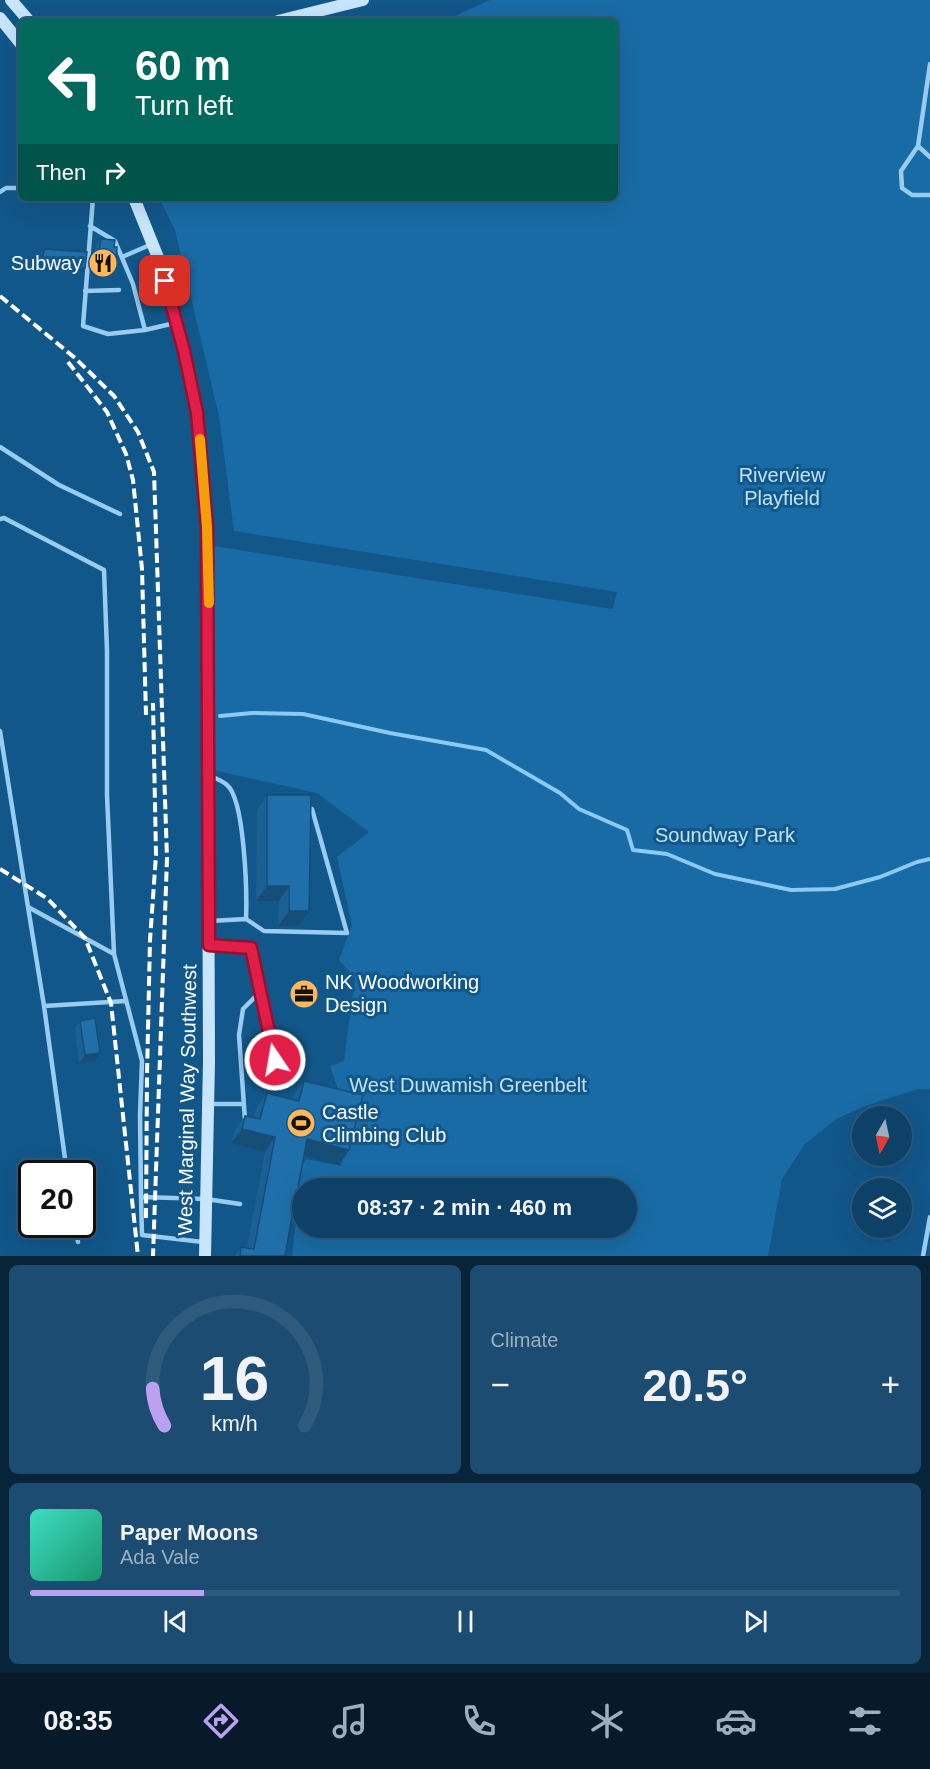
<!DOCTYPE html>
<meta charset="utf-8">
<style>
:root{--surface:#0e4168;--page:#1c4c71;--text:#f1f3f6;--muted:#9bafc0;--line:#2e5a7c;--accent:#bca0f2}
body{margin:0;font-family:Helvetica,sans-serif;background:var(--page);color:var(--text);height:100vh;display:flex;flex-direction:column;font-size:22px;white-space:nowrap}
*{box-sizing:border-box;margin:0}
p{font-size:20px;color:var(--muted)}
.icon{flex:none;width:33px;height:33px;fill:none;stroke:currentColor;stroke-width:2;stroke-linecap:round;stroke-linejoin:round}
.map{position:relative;height:1256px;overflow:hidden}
.drawer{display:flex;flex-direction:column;gap:9px;padding:9px;background:#082439;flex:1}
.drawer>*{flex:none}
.guide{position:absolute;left:18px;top:18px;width:600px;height:183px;border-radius:9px;box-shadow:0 6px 24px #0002,0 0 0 2px var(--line);background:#00695c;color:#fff;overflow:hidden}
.needle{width:39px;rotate:189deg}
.tools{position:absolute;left:852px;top:1106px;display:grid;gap:12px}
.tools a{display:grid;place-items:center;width:60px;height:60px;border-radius:50%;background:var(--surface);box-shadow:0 6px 24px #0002,0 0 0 2px var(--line);font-size:30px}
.speed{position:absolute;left:18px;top:1160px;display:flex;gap:12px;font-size:30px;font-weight:700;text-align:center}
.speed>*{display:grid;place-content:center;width:78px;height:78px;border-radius:50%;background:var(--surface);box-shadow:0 6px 24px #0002,0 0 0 2px var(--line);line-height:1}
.speed .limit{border:3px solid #111;border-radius:9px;background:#fff;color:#111}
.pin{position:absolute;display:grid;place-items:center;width:51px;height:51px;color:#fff;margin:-26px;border-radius:12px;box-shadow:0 3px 9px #0006}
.me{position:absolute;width:66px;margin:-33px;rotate:348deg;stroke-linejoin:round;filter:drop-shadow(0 0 4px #0008)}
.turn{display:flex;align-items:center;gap:21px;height:126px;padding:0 18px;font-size:27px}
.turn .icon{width:78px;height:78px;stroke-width:2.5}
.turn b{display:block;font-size:42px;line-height:51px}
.then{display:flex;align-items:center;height:57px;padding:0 18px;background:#0003;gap:12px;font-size:22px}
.big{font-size:45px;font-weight:600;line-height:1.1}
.drawer .tile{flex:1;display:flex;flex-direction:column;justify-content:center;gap:9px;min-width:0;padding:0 21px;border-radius:9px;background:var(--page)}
.drawer .dial{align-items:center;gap:0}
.dial svg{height:156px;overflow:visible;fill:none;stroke:var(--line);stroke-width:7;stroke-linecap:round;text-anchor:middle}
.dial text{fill:var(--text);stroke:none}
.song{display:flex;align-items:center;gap:18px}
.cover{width:72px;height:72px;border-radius:9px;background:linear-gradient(135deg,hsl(170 70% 55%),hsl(160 70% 35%))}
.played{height:6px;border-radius:3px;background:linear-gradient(90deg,var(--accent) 20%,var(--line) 20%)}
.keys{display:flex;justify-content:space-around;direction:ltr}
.heat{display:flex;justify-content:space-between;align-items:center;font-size:33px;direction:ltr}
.drawer .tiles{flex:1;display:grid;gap:9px;grid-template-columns:1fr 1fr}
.tile:last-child{grid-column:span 2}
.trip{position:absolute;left:292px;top:1178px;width:345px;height:60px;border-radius:30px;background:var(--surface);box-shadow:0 6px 24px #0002,0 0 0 2px var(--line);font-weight:600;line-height:60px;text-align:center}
.menu{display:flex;height:96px;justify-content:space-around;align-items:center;background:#061a2a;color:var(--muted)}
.menu .icon{width:42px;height:42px}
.menu .current{color:var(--accent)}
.menu b{font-size:27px;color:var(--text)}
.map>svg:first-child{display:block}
.green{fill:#196ba5;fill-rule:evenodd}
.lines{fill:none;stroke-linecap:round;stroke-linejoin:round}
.stream{stroke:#8acaf4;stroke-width:4}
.service{stroke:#98ccf1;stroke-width:4.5}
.secondary{stroke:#c7e5fc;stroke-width:12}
.rail{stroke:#fff;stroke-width:4;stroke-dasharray:10 4.5;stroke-linecap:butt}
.wall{fill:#1b6092}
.shaded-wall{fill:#164e77}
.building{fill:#1f70aa;stroke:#164e77;stroke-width:1.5}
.route-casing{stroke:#92132f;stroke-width:15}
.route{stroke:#e11d48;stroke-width:10}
.slow{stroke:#f59e0b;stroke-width:10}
.labels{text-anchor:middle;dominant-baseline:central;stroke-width:6;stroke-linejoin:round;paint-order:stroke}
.poi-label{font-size:20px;fill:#fff;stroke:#12578a;text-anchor:start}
.park-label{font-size:20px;fill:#bfe3fc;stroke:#12578a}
.street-label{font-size:20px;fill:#fff;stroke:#12578a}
</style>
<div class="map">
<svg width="930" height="1256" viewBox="0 0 930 1256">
<rect width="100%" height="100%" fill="#12578a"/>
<path class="green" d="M490,0H930V1089H918L865,1106L836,1119L805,1144L782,1179L768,1256H292L298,1200V1173L306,1159L341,1166L353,1108L340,1095L330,1066L344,1061L355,978L339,960L352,925L337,857L369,832L317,793L213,770V546L613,609L617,592L234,531L219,416L175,230L159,198H615V21H444ZM303,1188H627V1227H303Z"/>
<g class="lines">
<path class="stream" d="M220,716L252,713L303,714L390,733L486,750L560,793L579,809L627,830L633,850L667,854L715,874L791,890L835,889L880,877L917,862L930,859"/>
<path class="service" d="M930,64L918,146L901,171L902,188L912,195H930
M918,146L930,157
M0,192L6,188H21
M93,198L83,326L108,334L145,330L175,323
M90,226L115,241L133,284L145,330
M122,257L152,244
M85,291L119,290
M0,447L59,485L120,514
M0,519L4,518L104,570L107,651V795L114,954L28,907L0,731
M211,776C216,779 223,781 227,785C245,800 247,894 246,919
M28,907L44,1006
M210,921L246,919L264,931L347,933L312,809
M209,945L251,948L275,1060
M114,954L142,1061L140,1115L141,1197L206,1199L240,1204
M210,1104H244
M245,1120L239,1035L243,1009L260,992
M67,1173L44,1006L126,1001
M141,1197L142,1235L203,1242
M74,1224L78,1242
M923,1256L930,1217"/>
<path class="secondary" d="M11,0L29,21
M0,18L21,44
M278,21L363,0
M134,198L159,260L184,351L197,413L207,527L209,1061L205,1256"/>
<path class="rail" d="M0,296L75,358L114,396L138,432L154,472L167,858L153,1256
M68,362L107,412L126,454L133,480L142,569L146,715
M0,869L48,899L85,938L111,1003L138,1256
M146,1218L147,1075L150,940L156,855L153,703"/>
</g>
<path class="wall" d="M101,239L114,247L116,264L108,277L94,276V272H92L96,246Z
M44,249L85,268L83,272L40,268L41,252Z
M267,795L299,926H278L279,901H256L257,810Z
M80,1021L100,1053L95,1061L79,1063L75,1028Z
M304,1081L349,1150L339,1165L304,1156L298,1188L303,1189V1205L294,1218H292L285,1256H235L241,1247L247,1248L265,1152L231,1143L234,1131L245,1116L254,1118L256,1108L267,1093L292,1099L293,1096Z
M862,1223V1227H897L890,1242L860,1234Z"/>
<path class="shaded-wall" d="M114,264H116L108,277L94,276L99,268Z
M42,265L85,268L83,272L40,268Z
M97,265H99L94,272H92Z
M267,886H289L279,901H256Z
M289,911H309L299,926H278Z
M100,1053L95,1061L79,1063L85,1055Z
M242,1129L275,1137L265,1152L231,1143Z
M307,1139L349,1150L339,1165L296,1154Z
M295,1201L303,1203V1205L294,1218L285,1216Z
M865,1227L895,1234L890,1242L860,1234Z"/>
<path class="building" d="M101,239L115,240L114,247H117L116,264H114L113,270L99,268V265H97Z
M44,249L87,252L85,268L42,265Z
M267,795H311L309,911H289V886H267Z
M95,1018L100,1053L85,1055L80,1021Z
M304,1081L363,1095L349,1150L307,1139L298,1188L303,1189V1203L295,1201L285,1256H240L241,1247L254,1249L275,1137L242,1129L245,1116L260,1119L267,1093L299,1101Z
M865,1227H897L895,1234Z"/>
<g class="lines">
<g class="route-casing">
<path id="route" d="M165,281L184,351L197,413L207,527L209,945L251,948L275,1060"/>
</g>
<use href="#route" class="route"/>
<path class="slow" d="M200,439L207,527L209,603"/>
</g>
<defs>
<g id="restaurant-disc" transform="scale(1.5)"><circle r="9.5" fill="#ffb858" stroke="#12578a"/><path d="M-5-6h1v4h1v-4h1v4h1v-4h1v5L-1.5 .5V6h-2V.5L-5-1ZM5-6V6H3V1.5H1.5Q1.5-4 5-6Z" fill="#111"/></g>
<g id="office-disc" transform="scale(1.5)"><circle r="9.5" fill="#ffb858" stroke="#12578a"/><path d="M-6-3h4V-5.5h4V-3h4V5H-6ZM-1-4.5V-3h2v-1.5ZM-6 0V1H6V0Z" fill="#111"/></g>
<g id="stadium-disc" transform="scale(1.5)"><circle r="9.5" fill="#ffb858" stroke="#12578a"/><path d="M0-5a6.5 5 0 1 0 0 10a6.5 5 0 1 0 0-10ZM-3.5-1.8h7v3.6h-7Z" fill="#111"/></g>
</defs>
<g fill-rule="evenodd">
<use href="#restaurant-disc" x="103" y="263"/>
<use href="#office-disc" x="304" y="994"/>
<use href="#stadium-disc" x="301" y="1123"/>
</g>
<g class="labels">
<g class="poi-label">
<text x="82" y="263" text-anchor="end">Subway</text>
<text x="325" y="982">NK Woodworking<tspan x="325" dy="23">Design</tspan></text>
<text x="322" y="1112">Castle<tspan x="322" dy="23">Climbing Club</tspan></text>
</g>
<g class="park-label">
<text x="782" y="475">Riverview<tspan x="782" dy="23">Playfield</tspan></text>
<text x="725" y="835">Soundway Park</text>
<text x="468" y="1085">West Duwamish Greenbelt</text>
</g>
<g class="street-label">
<text transform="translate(187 1100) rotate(-89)">West Marginal Way Southwest</text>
</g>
</g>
</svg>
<div class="tools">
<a><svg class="needle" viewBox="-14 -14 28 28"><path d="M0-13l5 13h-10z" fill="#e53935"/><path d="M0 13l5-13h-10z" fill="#9bafc0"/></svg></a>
<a><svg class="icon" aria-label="layers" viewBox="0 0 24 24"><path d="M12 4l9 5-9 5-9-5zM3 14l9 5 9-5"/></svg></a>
</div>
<div class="speed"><div class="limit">20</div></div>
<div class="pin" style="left:165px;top:281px;background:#d93025"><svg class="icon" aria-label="arrive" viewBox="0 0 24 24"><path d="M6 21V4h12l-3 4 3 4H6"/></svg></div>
<svg class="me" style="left:275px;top:1060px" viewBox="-20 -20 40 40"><circle r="17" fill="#e11d48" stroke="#fff" stroke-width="3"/><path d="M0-11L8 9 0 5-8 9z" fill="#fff"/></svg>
<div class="trip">08:37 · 2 min · 460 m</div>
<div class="guide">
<div class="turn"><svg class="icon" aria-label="left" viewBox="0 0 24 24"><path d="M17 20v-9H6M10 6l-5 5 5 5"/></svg><div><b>60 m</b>Turn left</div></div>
<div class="then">Then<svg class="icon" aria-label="right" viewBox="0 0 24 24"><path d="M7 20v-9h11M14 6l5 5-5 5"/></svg></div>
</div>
</div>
<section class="drawer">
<div class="tiles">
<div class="tile dial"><svg viewBox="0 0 100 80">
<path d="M14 69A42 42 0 1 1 86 69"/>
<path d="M14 69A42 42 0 0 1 8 50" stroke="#bca0f2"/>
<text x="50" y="56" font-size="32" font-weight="700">16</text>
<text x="50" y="72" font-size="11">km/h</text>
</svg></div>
<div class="tile"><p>Climate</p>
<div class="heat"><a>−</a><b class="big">20.5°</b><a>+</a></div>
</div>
<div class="tile">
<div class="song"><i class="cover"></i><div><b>Paper Moons</b><p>Ada Vale</p></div></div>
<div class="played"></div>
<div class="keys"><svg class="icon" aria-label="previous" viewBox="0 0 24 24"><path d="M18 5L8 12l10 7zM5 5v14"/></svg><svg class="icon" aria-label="pause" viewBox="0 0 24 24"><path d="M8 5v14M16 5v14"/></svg><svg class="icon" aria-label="next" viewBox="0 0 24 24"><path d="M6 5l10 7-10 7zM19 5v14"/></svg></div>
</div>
</div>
</section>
<nav class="menu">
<b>08:35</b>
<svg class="icon current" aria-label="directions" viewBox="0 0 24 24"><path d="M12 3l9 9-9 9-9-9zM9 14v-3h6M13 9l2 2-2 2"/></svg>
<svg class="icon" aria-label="music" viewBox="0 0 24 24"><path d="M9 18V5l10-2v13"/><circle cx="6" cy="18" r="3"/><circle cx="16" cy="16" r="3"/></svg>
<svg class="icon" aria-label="phone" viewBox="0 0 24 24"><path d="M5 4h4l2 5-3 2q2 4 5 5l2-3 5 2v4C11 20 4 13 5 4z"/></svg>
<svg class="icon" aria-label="climate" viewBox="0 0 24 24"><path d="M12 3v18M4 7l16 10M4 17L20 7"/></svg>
<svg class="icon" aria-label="car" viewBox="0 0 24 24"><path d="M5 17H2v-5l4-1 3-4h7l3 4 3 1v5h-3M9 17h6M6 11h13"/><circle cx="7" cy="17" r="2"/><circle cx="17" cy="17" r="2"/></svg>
<svg class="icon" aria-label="filters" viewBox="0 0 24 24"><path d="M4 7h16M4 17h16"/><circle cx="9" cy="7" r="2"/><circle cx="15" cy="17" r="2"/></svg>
</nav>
